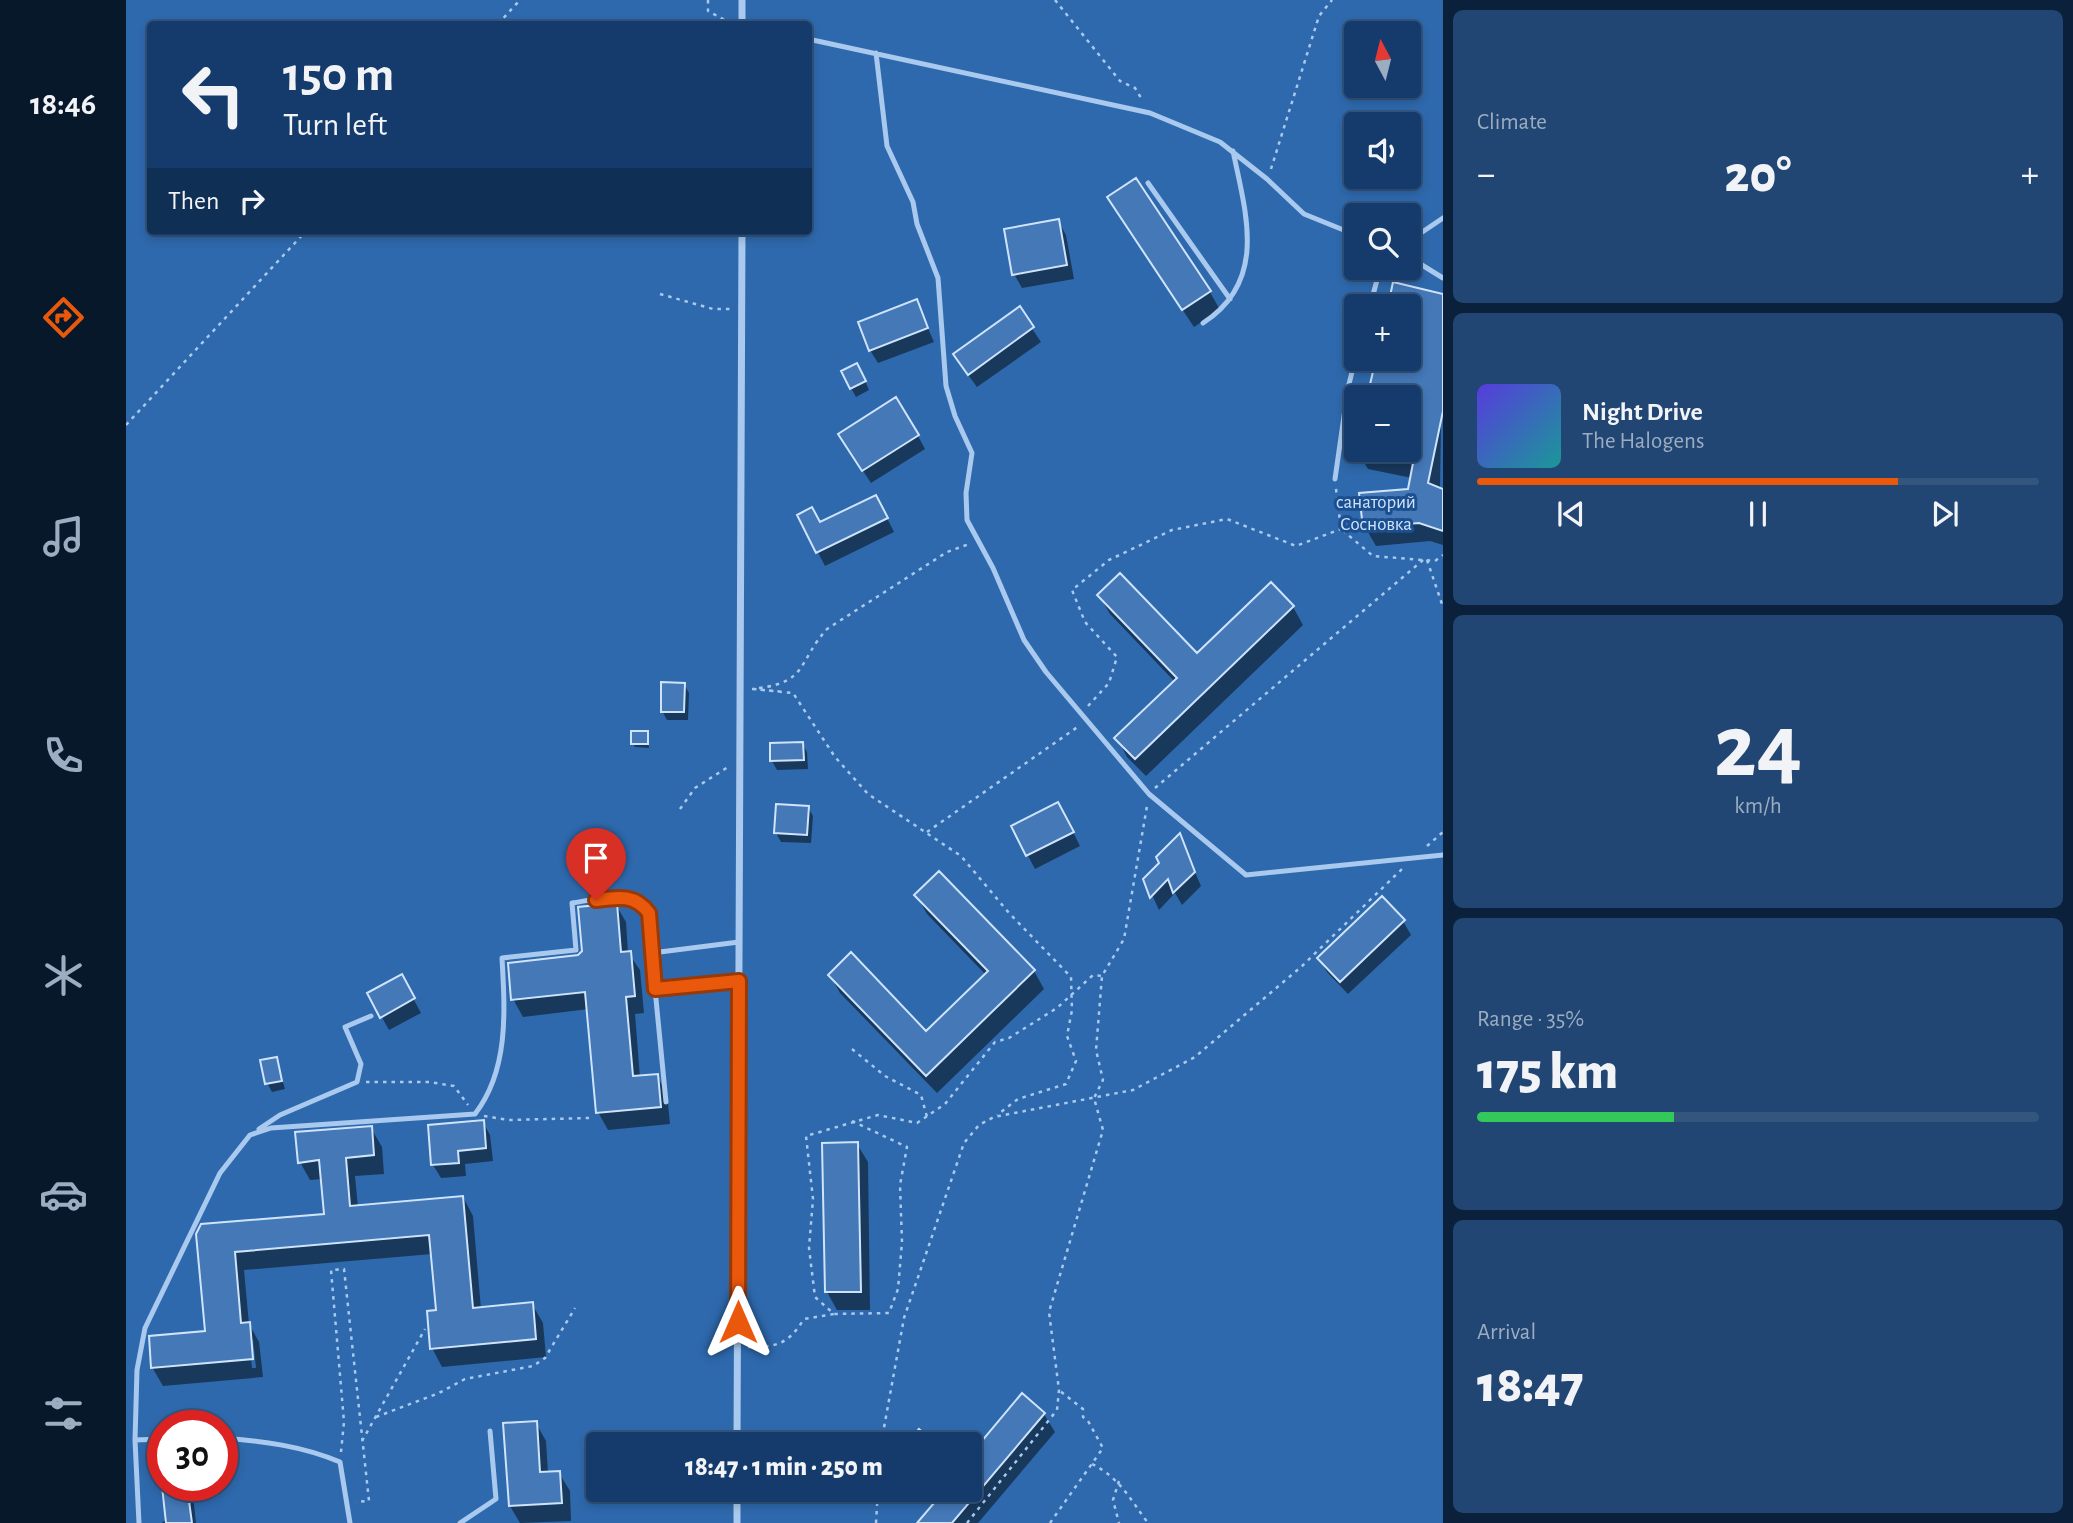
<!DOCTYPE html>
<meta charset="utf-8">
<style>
:root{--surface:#143b6b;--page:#214673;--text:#f1f3f6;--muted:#9dadc1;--line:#33557e;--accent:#ea580c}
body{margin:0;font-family:"Alegreya Sans",sans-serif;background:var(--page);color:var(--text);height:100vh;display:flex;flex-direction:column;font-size:26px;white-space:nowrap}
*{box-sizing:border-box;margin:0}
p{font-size:23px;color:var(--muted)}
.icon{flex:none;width:38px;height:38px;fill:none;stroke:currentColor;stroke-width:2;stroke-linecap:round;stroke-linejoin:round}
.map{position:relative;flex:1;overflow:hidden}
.details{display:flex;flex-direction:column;gap:10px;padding:10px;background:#0b203b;width:630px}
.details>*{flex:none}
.top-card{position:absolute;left:21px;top:21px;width:665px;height:214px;border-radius:7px;box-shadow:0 4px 10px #0003,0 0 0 2px var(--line);background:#143b6b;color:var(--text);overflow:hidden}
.needle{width:46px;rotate:353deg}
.fabs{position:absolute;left:1218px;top:21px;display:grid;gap:14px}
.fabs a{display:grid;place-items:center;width:77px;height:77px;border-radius:7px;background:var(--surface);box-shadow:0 4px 10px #0003,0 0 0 2px var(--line);font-size:35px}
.speed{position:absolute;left:21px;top:1410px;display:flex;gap:14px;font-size:35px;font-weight:700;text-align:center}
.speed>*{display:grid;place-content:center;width:91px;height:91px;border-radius:50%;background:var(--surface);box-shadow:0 4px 10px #0003,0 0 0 2px var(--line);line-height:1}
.speed .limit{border:10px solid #d22;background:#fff;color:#111}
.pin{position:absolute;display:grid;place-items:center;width:60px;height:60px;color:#fff;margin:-72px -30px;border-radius:50% 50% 50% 0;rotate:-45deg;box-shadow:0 0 7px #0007}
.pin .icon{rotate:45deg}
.me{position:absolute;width:77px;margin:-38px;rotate:0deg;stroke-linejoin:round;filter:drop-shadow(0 0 5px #0008)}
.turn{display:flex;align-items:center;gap:24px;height:147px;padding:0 21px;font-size:32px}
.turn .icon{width:91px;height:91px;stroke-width:2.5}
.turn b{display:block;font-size:49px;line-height:60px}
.then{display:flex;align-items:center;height:66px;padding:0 21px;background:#0003;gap:14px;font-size:26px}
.big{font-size:52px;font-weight:800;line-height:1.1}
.details .widget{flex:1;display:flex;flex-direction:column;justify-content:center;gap:10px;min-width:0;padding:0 24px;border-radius:10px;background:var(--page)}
.details .dial{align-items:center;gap:0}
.dial b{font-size:91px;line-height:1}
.song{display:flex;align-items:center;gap:21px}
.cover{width:84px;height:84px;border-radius:10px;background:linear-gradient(135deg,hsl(250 70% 55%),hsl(180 70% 35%))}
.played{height:7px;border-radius:4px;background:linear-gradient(90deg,var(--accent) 75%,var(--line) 75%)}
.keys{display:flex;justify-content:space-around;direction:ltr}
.heat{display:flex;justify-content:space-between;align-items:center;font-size:38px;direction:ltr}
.charge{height:10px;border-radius:5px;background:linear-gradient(90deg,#34c759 35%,var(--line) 0)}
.trip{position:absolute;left:460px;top:1432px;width:396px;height:70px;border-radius:7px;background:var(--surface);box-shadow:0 4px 10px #0003,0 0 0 2px var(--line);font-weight:800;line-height:70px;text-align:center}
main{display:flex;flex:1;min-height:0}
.dock{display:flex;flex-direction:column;width:126px;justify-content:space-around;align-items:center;background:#08182b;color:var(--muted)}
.dock .icon{width:49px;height:49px}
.dock .active{color:var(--accent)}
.dock b{font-size:32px;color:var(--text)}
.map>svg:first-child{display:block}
.green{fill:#2e69ad;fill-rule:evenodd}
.shadow{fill:#0007;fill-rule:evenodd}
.building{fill:#4478b7;stroke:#cfe3fa;stroke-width:2}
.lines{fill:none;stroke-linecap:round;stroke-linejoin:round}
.path{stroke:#a9c9ee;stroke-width:2.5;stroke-dasharray:3.5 5;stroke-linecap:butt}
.service{stroke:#a9c9ee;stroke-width:5}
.minor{stroke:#a9c9ee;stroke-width:7}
.route-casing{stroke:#983908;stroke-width:18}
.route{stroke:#ea580c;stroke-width:12}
.labels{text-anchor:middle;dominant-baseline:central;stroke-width:6;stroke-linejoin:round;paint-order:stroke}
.park-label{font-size:19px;fill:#cfe3fa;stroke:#1b4f8f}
</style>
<main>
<nav class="dock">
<b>18:46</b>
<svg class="icon active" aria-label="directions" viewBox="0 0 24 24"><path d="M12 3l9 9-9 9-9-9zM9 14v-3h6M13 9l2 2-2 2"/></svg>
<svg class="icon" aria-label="music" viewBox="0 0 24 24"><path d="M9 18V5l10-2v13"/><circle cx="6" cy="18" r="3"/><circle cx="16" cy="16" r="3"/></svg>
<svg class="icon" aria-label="phone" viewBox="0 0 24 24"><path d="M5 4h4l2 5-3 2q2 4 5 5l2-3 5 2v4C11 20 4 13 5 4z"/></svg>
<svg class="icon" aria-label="climate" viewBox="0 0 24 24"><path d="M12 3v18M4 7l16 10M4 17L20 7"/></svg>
<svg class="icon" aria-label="car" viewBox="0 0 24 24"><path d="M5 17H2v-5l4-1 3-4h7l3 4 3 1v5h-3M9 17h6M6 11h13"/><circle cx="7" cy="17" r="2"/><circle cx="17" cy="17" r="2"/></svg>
<svg class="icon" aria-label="filters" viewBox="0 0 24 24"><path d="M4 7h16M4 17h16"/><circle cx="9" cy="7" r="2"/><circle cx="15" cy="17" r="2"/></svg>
</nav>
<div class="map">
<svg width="1317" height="1523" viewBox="0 0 1317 1523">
<rect width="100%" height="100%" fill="#1b4f8f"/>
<path class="green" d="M0,0H1317V1523H0ZM24,24H682V231H24ZM1230,33H1283V86H1230ZM1230,124H1283V177H1230ZM1230,215H1283V268H1230ZM1230,306H1283V359H1230ZM1230,397H1283V450H1230ZM37,1426H96V1486H37ZM472,1444H844V1489H472Z"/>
<path class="shadow" d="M994,216L1084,292L1094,310L1068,327Z
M932,221L940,235L948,279L896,288L888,274Z
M1269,284L1317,296L1314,490L1317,491V545L1304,541L1250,546L1239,527L1283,490L1286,478L1242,469L1231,451L1283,450V397H1243L1252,359H1283V306H1264Z
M790,301L808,342L752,363L744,350Z
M893,309L915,342L851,387L837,368Z
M736,374L743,390L730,397L725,388Z
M792,436L799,449L745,483L722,448Z
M757,510L768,532L699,566L673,515L694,524Z
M973,595L1071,655L1167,607L1177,625L1020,776L1001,757L991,738L1049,682L984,614Z
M558,684L563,693L562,720H541L536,711Z
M521,733L523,748L509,747L507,744Z
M676,743L681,752L682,769L651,770L646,761L645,745Z
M682,807L687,816L685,843L655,842L650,833Z
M940,818L954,846L909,869L887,827Z
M1053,836L1075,886L1056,905L1049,893L1033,910L1019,879L1035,863Z
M790,895L908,971L918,989L811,1093L714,993L704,975L800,1033L860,975L801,914Z
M490,905L500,922L502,953L514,970L518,1013L509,1014L514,1078L531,1076L541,1094L544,1124L482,1130L472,1112L463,1009L397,1017L387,999L453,956Z
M1277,921L1285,935L1222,994L1201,972L1193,959Z
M275,976L295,1013L263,1030L243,994Z
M150,1059L159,1089L146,1092L141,1083Z
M357,1122L364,1135L367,1161L339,1164L340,1176L315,1178L307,1165Z
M245,1128L256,1147L258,1174L229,1176L232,1207L337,1197L347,1216L355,1309L406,1304L417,1323L420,1357L316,1367L306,1348L311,1312L306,1254L118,1270L123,1324L133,1342L137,1377L37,1386L26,1367L81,1332L72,1234L200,1215L197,1179L184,1180L174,1162ZM123,1337L127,1340L130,1368H126Z
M731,1144L742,1162L744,1310H711L701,1292Z
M896,1395L918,1414L929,1432L852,1523H794L811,1502L800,1492L792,1502L777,1489H844V1458Z
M410,1423L420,1441L422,1473H433L444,1491L445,1521L394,1523L384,1506Z
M34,1446H37V1474Z
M38,1486H66L70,1523H36L41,1518Z"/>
<path class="building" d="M1010,178L1085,291L1056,310L981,197Z
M933,219L941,265L886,275L878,229Z
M1267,282L1317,294V411L1302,483L1317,489V531L1293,523L1237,528L1233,493L1282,489L1287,463L1252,456L1253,450H1283V397H1241L1250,359H1283V306H1262Z
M791,299L802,328L743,351L732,322Z
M894,306L908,327L842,375L827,354Z
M731,363L740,381L724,389L715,371Z
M770,397L793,435L736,471L712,434Z
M750,495L762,518L690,553L671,515L686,507L694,522Z
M994,573L1071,653L1145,582L1168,606L1009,759L988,738L1051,678L971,595Z
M535,682L559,683L558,712H535Z
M505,731H522V744H505Z
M677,742L678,760L644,761V743Z
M932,802L948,832L900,856L885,826Z
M650,804L683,806L681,835L648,833Z
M1054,833L1069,872L1047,893L1042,879L1024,898L1017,879L1033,863L1030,857Z
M813,871L909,970L800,1076L702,975L725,952L800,1031L862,971L788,895Z
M1256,896L1279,920L1214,982L1191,958Z
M491,903L495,952L505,951L509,996L500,997L507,1076L532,1074L535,1107L470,1113L459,992L385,1000L382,963L452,955L456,951L452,907Z
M276,974L289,998L254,1018L241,993Z
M151,1057L156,1081L139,1084L134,1060Z
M358,1120L360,1148L332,1151L333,1163L305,1165L302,1125Z
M246,1126L248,1155L220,1158L224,1206L337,1196L347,1308L407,1302L410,1339L304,1349L301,1311L310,1310L303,1235L109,1252L115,1323L124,1322L127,1359L25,1368L23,1336L79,1331L70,1234L75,1224L198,1214L193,1160L172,1163L169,1132Z
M732,1142L735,1292H699L696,1143Z
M896,1393L919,1413L826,1523H791L814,1496L806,1489H844V1455Z
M411,1421L414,1472L434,1471L436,1503L383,1506L377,1423Z
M793,1429L810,1444H780Z
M36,1486H61L66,1523H40Z"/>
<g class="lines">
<path class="path" d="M582,0V11L606,24
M929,0L994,81L1009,88L1017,101
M372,24L394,0
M1145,169L1193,16L1206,0
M534,294L587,309H605
M0,425L180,231
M1210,489L1215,529L1247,556L1309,561L1317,555
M1301,560L1317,607
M633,688C682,682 672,661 701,629L821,552L843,544
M626,689L659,692
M627,689L667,693L709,757L742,794L835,856L883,913L945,977L946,1010L941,1036L950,1061L940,1084L892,1099L871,1115
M962,706L983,683L991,657L959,622L946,590L983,560L1046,530L1101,519L1170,546L1215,529
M1029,788L1297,560
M554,809L569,788L602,767
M801,832L953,726
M1301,846L1317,832
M726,1049L759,1076L795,1095L801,1117
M240,1082H303L328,1086L342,1105
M358,1116L383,1120L463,1118
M726,1121L781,1147L774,1185L776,1242L772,1289L763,1313L708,1314L689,1297L683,1248L687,1199L680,1136L752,1115L791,1123L819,1104L869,1042L883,1038L931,1008L967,975L976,976
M622,1347C652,1347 662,1344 678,1319L708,1314
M250,1417L313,1393L339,1379L407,1366L419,1358L449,1308
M236,1441L299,1329
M755,1444L778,1318L838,1143L853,1125L868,1117L1007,1090L1069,1057L1175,967L1276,869
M215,1452L218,1422L205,1270L218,1269L243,1501L230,1502
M966,1464C994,1478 1004,1499 1022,1523
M993,1481L987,1500L993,1523
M750,1523L752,1489
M841,1523L931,1410L933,1390L923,1312L977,1130L968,1098L977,1080L970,1050L976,976L998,939L1021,806
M924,1523L977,1448L962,1421L957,1417V1409L934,1391"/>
<path class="service" d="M682,39L1024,113L1094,142L1141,179L1178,214L1230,235
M750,53L761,146L787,202L791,224L812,278L820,386L829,416L846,453L840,493L841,520L867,568L898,640L920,672L1023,794L1120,875L1317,855
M1022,183L1104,299
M1283,241L1317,218
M1283,257L1317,278
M1244,306L1251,280L1258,268
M1077,323C1142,281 1120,214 1107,151
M1209,479L1222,388L1230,356
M613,981L529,989L526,953L613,942
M529,989L540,1102
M133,1129L154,1115L231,1082L235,1064L219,1027L245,1016
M96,1438C137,1441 176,1446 214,1462L224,1523
M37,1439L9,1440L11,1370L19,1328L94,1173L124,1135L145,1128L349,1114C383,1070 379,1011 376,958L450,950L446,903C467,900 514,886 523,914C527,925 525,941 526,953
M9,1440L13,1523
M334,1523L370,1499L364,1431"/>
<path class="minor" d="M616,24V0
M611,1444L616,231
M611,1523V1489"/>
</g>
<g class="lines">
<g class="route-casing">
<path id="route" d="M470,900C492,897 509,894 523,913L529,989L613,981L612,1322"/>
</g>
<use href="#route" class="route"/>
</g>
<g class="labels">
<g class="park-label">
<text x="1250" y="502">санаторий<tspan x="1250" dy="22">Сосновка</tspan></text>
</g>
</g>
</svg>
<div class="fabs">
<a><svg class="needle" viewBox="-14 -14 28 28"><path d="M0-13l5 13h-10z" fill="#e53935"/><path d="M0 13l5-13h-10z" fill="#9dadc1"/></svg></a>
<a><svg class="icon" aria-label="sound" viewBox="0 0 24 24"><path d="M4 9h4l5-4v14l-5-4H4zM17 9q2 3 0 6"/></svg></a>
<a><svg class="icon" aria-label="search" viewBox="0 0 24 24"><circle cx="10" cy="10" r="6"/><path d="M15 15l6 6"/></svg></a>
<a>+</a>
<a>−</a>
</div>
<div class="speed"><div class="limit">30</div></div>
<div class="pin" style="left:470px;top:900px;background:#d93025"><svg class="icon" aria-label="arrive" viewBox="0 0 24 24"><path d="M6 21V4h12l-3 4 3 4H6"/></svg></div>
<svg class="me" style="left:612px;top:1322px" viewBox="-20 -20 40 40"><path d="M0-17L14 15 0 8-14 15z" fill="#ea580c" stroke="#fff" stroke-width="4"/></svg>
<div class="trip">18:47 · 1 min · 250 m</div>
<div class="top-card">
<div class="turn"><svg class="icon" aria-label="left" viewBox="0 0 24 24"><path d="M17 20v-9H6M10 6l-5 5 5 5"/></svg><div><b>150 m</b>Turn left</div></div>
<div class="then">Then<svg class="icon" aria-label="right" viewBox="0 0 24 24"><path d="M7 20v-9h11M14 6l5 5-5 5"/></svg></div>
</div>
</div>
<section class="details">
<div class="widget"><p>Climate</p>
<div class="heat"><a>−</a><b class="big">20°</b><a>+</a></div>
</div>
<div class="widget">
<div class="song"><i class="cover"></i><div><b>Night Drive</b><p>The Halogens</p></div></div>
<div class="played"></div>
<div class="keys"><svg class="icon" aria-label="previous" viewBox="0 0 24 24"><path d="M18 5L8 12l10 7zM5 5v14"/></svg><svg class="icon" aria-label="pause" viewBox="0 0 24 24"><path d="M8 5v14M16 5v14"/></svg><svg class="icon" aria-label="next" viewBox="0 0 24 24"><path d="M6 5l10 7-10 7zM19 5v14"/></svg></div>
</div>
<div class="widget dial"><b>24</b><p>km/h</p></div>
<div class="widget"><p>Range · 35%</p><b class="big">175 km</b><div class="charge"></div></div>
<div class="widget"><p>Arrival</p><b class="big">18:47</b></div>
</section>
</main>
